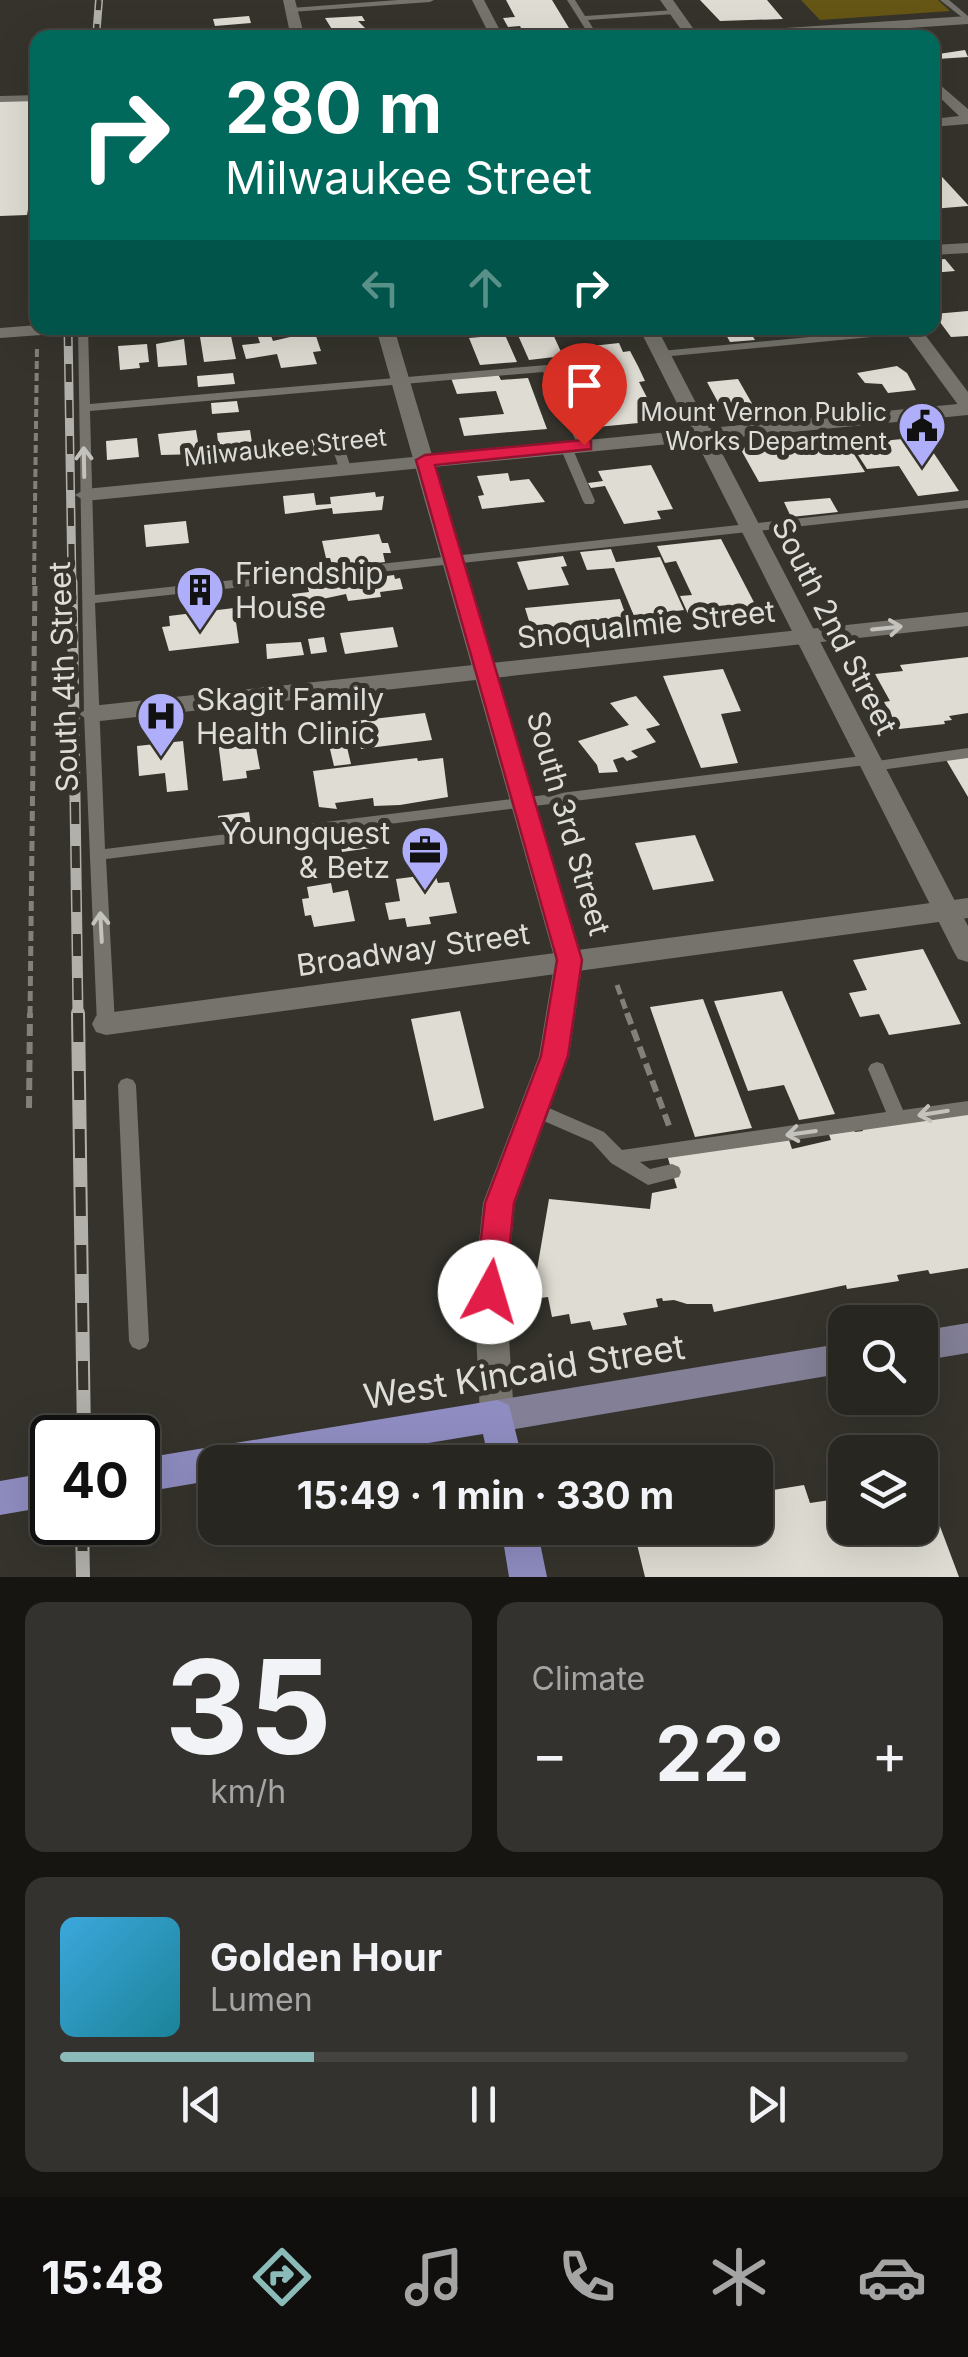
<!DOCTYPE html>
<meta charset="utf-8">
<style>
:root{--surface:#282621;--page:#34322e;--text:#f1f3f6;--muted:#a5a5a5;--line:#44433f;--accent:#8bbbb9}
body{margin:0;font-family:Inter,sans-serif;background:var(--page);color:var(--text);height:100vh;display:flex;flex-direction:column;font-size:38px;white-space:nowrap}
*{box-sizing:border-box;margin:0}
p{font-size:32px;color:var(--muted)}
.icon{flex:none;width:55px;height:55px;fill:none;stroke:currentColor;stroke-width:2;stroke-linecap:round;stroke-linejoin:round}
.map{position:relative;height:1577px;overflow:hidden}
.side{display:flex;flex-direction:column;gap:25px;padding:25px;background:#161512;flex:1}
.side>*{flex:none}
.guide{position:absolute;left:30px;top:30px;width:910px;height:305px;border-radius:20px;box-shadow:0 10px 40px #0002,0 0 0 2px var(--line);background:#00695c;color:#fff;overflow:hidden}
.fabs{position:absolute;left:828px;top:1305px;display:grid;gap:20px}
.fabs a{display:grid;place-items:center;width:110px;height:110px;border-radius:20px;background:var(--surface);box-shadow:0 10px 40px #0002,0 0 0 2px var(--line);font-size:50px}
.speed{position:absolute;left:30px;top:1415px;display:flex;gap:20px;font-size:50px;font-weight:700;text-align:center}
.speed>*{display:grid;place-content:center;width:130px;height:130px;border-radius:50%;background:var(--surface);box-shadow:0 10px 40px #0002,0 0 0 2px var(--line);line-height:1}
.speed .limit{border:5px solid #111;border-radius:15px;background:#fff;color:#111}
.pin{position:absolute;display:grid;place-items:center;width:85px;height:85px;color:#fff;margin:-102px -42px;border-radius:50% 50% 50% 0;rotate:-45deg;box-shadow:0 0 10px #0007}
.pin .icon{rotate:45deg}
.me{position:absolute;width:110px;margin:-55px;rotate:6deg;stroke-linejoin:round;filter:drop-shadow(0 0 8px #0008)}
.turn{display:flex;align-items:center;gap:35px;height:210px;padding:0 30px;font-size:45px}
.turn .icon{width:130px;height:130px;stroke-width:2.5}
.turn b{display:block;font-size:70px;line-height:85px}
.lanes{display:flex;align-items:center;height:95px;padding:0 30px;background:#0003;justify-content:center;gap:50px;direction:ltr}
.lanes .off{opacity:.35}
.big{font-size:75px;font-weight:700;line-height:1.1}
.side .card{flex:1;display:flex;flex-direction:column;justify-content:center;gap:15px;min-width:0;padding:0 35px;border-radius:20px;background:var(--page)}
.side .dial{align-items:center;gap:0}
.dial b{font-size:130px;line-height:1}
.song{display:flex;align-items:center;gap:30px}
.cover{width:120px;height:120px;border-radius:15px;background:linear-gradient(135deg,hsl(200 70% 55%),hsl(190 70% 35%))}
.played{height:10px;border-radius:5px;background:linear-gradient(90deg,var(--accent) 30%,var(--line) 30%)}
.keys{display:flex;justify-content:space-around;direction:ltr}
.heat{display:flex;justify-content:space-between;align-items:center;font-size:55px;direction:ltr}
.side .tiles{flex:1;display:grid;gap:25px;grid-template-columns:1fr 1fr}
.card:last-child{grid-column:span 2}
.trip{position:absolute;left:198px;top:1445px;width:575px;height:100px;border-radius:20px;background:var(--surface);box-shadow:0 10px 40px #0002,0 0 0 2px var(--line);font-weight:700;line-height:100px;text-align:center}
.tabs{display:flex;height:160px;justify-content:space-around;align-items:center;background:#100f0d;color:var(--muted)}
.tabs .icon{width:70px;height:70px}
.tabs .selected{color:var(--accent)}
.tabs b{font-size:45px;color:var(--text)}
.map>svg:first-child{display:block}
.green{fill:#665615}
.building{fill:#dfddd3}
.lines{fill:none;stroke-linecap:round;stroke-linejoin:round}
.path-far2{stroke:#82807a;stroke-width:4;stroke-dasharray:8 4;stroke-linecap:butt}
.path-far1{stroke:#82807a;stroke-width:5;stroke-dasharray:10 5;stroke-linecap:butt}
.path{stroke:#82807a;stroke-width:6;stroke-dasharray:12 6;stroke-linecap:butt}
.service{fill:#75736b;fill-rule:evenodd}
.minor{fill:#75736b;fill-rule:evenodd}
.tertiary{fill:#75736b;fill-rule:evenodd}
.secondary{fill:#827f96;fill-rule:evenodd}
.primary{fill:#8f8cc1;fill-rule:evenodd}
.rail-far3-casing{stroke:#b1b0ab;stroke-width:8}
.rail-far2-casing{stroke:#b1b0ab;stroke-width:9}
.rail-far1-casing{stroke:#b1b0ab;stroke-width:11}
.rail-casing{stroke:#b1b0ab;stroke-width:14}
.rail-far3{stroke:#35332c;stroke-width:5;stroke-dasharray:14;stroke-linecap:butt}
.rail-far2{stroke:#35332c;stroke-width:6;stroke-dasharray:18;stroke-linecap:butt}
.rail-far1{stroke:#35332c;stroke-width:8;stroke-dasharray:22;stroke-linecap:butt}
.rail{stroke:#35332c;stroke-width:10;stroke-dasharray:29;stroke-linecap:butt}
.oneway{stroke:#c4c2bd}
.route{fill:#e11d48;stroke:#92132f;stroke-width:2.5}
.labels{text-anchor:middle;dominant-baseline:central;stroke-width:10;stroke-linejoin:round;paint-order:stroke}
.far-poi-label{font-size:25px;fill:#deddd8;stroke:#35332c;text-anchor:end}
.far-street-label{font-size:25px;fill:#deddd8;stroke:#35332c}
.poi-label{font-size:30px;fill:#deddd8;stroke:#35332c;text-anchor:start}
.street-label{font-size:30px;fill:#deddd8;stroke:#35332c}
.near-street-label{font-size:35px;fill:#deddd8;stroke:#35332c}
</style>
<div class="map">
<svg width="968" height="1577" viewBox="0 0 968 1577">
<rect width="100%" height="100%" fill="#35332c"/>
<path class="green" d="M801,0H938L950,11L820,20Z"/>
<path class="building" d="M506,0H552L575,38H526L520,26L508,27L503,18L515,17Z
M700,0H767L783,19L720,21Z
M249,16L251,23L215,26L213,19Z
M362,16L365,21H358L366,29L333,31L325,18Z
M257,28L260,38H225L223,30Z
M965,50L968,57L937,59L932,55Z
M38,100V153L27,215L0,216V101Z
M932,166L968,205V206L932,209Z
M945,259L955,271L932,273V260Z
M968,311V336L951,337L934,314Z
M551,330L563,356L529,360L517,333Z
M749,330L755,340L730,342L724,331Z
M303,334L304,337L316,336L321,351L313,352L317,364L281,368L277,354L246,359L242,345L260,343L258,337L271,336L273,341Z
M216,335L231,336L236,359L204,362L200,337Z
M505,335L517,362L480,365L469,338Z
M184,339L187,365L158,367L156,344Z
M619,343L623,352L630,351L638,366L645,381L639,382L659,421L587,428L569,388L593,386L584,368L582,359H588L583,347Z
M147,344L149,362L139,363L140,368L120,370L118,346Z
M897,366L907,373L916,390L888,393L882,384L865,383L857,373Z
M233,373L235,384L198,387L197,376Z
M498,374L501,380L528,378L547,429L464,436L459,418L504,414L496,391L457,394L451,378Z
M738,379L758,414L726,417L707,382Z
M237,401L239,412L212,414L211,403Z
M196,430L200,454L161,455L158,434Z
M250,430L253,449L219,452L217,433Z
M923,437L959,491L918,496L899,466L867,469L851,444Z
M137,438L139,457L107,460L106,441Z
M844,438L865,472L759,482L740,448Z
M318,439L321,455L287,458L284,443Z
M651,465L673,509L657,511L661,519L624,524L605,486L591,488L588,483L603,481L598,471Z
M508,473L510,481L529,479L545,502L482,509L478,496L484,495L477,476Z
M375,492L376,497L384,496L382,510L333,514L332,508L285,514L283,496L314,493L316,505L331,504L330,497Z
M830,498L838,512L791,517L784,502Z
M186,521L189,543L146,547L144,525Z
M379,534L382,543H388L391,553H383L385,562L333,568L330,558H326L322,541Z
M721,539L758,610L690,618L680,596L692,595L676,561L665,563L657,546Z
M611,549L616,562L660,557L684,610L634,616L614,568L587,570L580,552Z
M563,556L567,566L561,567L569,585L528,590L517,562Z
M362,572L364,579L394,575L395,579L400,578L403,589L380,592L381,597L348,601L346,594L294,605L292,594L309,592L306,581Z
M620,599L630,627L534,637L525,608Z
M234,608L239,643L169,651L162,627L170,626L169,616Z
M393,627L398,647L345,654L340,633Z
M324,637L327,652L311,654L308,639Z
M301,642L304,655L267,659L266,644Z
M968,657V713L949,716L952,720L944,721L945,724L899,729L884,702L890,701L875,674L903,671L900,665Z
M723,669L741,711L721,714L738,763L701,768L663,676Z
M636,696L660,725L646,729L656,742L631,751L638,757L627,761L623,757L613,760L618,772L599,773L597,765L578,741L629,725L610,703Z
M425,713L432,740L361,749L355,721Z
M342,726L351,764L334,766L325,728Z
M254,736L260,769L246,771L247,778L223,781L218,741Z
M183,741L188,790L167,792L165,773L139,776L137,746Z
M968,756V797L945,758Z
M417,758L418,761L443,758L448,797L400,805L374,806L373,798L335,803L337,809L319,807L313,771Z
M249,812L251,826L220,830L218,816Z
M369,833L371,848L342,852L339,836Z
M695,835L714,881L653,890L635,843Z
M435,874L438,883L449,882L457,913L429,917L431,924L407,927L405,918L389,920L385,903L400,901L396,879Z
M331,883L333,893L348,890L355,921L314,927L311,915L305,916L302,899L309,898L307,887Z
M923,949L961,1024L889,1035L879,1014L860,1017L849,993L867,990L853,960Z
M782,991L835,1114L799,1120L784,1085L748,1091L714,1001Z
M703,999L752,1128L695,1137L650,1007Z
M460,1011L484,1108L434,1121L411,1019Z
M968,1110V1268L930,1274L928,1270L897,1275L899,1281L847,1289L846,1285L714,1312L712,1304H687L674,1300L663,1301L662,1298L656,1299L658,1307L623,1313L627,1325L593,1330L590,1321L571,1324L569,1314L552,1317L548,1297L532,1299L549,1199L650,1209L652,1193L677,1188L667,1155L788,1137L792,1149L831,1140L828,1132L853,1127L855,1132L863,1131L862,1127Z
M920,1473L959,1577H645L633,1528H755V1493L804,1485L810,1503L830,1500L826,1487L845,1483V1528H920Z"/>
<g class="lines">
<path class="path-far2" d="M34,585L37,346"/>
<path class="path-far1" d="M617,985L628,1016
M30,1016L35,582"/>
<path class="path" d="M627,1013L671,1131
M29,1108L30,1013"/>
<path class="service" d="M398,0H434L430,2L291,12L287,10L291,8Z
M567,0H575L585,16L675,10L679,12L675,14L588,20L599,38H591Z
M940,0H949L968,16V22Z
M38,95V101L0,102V96Z
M78,328H88L90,404L547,365L553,368L590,445L584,449L578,445L543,372L90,411L95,595L968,500V508L95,603L105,849L870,755L875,757L877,761L968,748V758L873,771L868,769L866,765L106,859L115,1024L112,1029L106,1031L100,1029L97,1024L84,714Z
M905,328H916L918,330L913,333L661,357L656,354L661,351Z
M336,437L342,441L351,468L349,471H341L339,468L330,441Z
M566,443L572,447L595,501L593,504H585L583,501L560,447Z
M877,1062L883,1064L903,1110L968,1101V1115L640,1162L650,1169L672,1164L679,1167L681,1172L679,1177L648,1185L611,1163L592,1142L530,1115L527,1110L530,1105L536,1103L542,1105L604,1132L622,1150L886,1112L868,1069L871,1064Z
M127,1078L133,1080L136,1085L149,1341L146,1347L139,1350L132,1347L129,1341L118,1085L121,1080Z"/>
<path class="minor" d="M283,0H295L305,38H291Z
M660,0H673L700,38H687Z
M872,23H882L894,38H880L870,26Z
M932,78L968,109V124L932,127V119L959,116L932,90Z
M968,243V253L932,255V245Z
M968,403V415L85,501L75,495L85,489Z
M968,612V626L91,722L79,714L91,706Z
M968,898V918L106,1035L96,1032L92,1024L96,1016L106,1013Z"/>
<path class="tertiary" d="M472,0H484L504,38H491Z
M968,16V24L762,38H687L693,34Z
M38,325V328H78L69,333L0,338V328Z
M376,328H394L583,960L569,1056L515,1203L506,1292L514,1416L509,1427L497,1432L485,1427L480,1416L474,1292L483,1203L539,1056L555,960Z
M639,328H657L968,926V962L958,959L954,952Z
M902,328H920L968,392V411L961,409Z"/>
<path class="secondary" d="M968,1323V1353L920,1361V1331Z
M845,1343V1373L497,1432L485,1427L480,1416L485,1405L497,1400Z"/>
<path class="primary" d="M497,1400L509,1405L523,1462H489L483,1434L313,1462H215V1480L138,1493V1459Z
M52,1472V1506L0,1515V1481Z
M501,1528H537L547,1577H509Z"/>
<g class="rail-far3-casing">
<path id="rail-far3" d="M96,38L99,0"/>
</g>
<g class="rail-far2-casing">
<path id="rail-far2" d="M68,328L72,585"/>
</g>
<g class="rail-far1-casing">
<path id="rail-far1" d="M72,582L78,1016"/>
</g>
<g class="rail-casing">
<path id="rail" d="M78,1013L84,1438
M82,1522L83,1577"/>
</g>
<use href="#rail-far3" class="rail-far3"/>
<use href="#rail-far2" class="rail-far2"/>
<use href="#rail-far1" class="rail-far1"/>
<use href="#rail" class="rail"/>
</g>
<defs><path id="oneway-shaft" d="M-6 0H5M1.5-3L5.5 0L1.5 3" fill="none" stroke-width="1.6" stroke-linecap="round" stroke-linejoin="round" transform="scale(2.5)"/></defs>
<g class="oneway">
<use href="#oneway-shaft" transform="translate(84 462) rotate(-91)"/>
<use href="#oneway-shaft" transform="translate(887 628) rotate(-6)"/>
<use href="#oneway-shaft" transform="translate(101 927) rotate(-93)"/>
<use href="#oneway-shaft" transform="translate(933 1113) rotate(171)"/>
<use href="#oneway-shaft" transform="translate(801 1133) rotate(172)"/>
</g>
<path class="route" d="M584,440L591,441V449L435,465L582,960L568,1056L514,1203L505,1292L501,1301L490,1305L479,1301L475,1292L485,1203L541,1056L557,960L416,460L425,455Z"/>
<defs>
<g id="civic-pin" transform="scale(2.5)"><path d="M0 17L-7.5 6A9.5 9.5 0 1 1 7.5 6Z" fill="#afaefa" stroke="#35332c"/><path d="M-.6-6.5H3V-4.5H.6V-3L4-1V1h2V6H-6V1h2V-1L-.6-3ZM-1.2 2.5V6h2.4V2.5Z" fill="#111"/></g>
<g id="building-pin" transform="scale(2.5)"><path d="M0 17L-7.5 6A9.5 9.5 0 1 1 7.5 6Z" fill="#afaefa" stroke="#35332c"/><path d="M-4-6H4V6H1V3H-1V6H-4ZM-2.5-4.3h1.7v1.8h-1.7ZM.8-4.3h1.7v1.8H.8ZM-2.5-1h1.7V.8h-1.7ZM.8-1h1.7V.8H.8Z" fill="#111"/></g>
<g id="hospital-pin" transform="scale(2.5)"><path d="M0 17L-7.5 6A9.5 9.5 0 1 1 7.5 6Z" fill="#afaefa" stroke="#35332c"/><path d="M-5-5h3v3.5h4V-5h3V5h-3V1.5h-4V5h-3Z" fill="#111"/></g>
<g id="office-pin" transform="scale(2.5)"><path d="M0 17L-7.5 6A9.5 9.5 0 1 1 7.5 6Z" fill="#afaefa" stroke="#35332c"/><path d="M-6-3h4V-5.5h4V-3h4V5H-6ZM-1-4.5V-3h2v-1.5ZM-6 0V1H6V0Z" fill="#111"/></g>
</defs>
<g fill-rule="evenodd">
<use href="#civic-pin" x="922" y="426"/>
<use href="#building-pin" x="200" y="590"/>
<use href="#hospital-pin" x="161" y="716"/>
<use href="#office-pin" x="425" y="850"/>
</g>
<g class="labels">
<g class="far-poi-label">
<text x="887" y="412">Mount Vernon Public<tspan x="887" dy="29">Works Department</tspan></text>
</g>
<g class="far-street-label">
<text transform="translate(285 447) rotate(-6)">Milwaukee Street</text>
</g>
<g class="poi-label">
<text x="235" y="573">Friendship<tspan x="235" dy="34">House</tspan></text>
<text x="196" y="699">Skagit Family<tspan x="196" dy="34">Health Clinic</tspan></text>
<text x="390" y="833" text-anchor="end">Youngquest<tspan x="390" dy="34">&amp; Betz</tspan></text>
</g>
<g class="street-label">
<text transform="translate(646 624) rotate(-6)">Snoqualmie Street</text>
<text transform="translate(835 626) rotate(63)">South 2nd Street</text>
<text transform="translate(63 677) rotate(-92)">South 4th Street</text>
<text transform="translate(569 823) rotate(74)">South 3rd Street</text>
<text transform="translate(413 949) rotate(-8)">Broadway Street</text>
</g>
<g class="near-street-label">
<text transform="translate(524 1371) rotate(-9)">West Kincaid Street</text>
</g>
</g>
</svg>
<div class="fabs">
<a><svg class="icon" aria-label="search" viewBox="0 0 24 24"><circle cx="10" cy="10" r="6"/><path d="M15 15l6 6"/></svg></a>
<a><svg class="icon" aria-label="layers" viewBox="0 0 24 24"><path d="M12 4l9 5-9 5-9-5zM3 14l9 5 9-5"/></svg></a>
</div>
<div class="speed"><div class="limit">40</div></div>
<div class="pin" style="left:584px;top:445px;background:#d93025"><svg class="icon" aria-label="arrive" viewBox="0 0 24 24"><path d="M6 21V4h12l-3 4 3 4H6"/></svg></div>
<svg class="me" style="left:490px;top:1292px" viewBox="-20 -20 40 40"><circle r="19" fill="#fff"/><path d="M0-13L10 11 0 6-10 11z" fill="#e11d48"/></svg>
<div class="trip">15:49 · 1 min · 330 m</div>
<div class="guide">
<div class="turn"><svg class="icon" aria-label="right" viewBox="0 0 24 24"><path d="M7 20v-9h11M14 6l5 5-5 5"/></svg><div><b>280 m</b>Milwaukee Street</div></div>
<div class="lanes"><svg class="icon off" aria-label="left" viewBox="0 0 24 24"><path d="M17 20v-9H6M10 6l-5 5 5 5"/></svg><svg class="icon off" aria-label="ahead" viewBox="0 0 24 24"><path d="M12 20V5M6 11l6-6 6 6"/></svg><svg class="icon" aria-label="right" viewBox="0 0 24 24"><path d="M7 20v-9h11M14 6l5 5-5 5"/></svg></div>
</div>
</div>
<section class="side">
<div class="tiles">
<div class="card dial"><b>35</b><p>km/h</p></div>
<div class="card"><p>Climate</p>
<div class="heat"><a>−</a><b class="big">22°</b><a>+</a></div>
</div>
<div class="card">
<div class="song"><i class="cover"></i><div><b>Golden Hour</b><p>Lumen</p></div></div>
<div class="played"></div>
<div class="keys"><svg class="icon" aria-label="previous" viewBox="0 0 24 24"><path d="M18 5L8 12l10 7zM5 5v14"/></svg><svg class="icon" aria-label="pause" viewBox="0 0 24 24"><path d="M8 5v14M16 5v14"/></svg><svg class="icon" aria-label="next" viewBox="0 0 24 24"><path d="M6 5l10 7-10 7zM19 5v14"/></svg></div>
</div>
</div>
</section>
<nav class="tabs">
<b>15:48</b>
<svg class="icon selected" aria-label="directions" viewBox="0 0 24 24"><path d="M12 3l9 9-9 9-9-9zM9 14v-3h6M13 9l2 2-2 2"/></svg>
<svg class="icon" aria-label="music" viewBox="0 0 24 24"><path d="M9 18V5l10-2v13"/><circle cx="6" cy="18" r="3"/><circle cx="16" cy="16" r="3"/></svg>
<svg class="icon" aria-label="phone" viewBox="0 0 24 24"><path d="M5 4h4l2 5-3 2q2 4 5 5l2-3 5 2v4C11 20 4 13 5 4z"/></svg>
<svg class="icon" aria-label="climate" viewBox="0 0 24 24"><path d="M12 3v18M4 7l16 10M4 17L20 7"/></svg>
<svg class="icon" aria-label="car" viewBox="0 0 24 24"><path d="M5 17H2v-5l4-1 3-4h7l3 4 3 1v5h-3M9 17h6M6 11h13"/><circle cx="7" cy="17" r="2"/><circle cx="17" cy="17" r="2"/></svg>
</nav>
